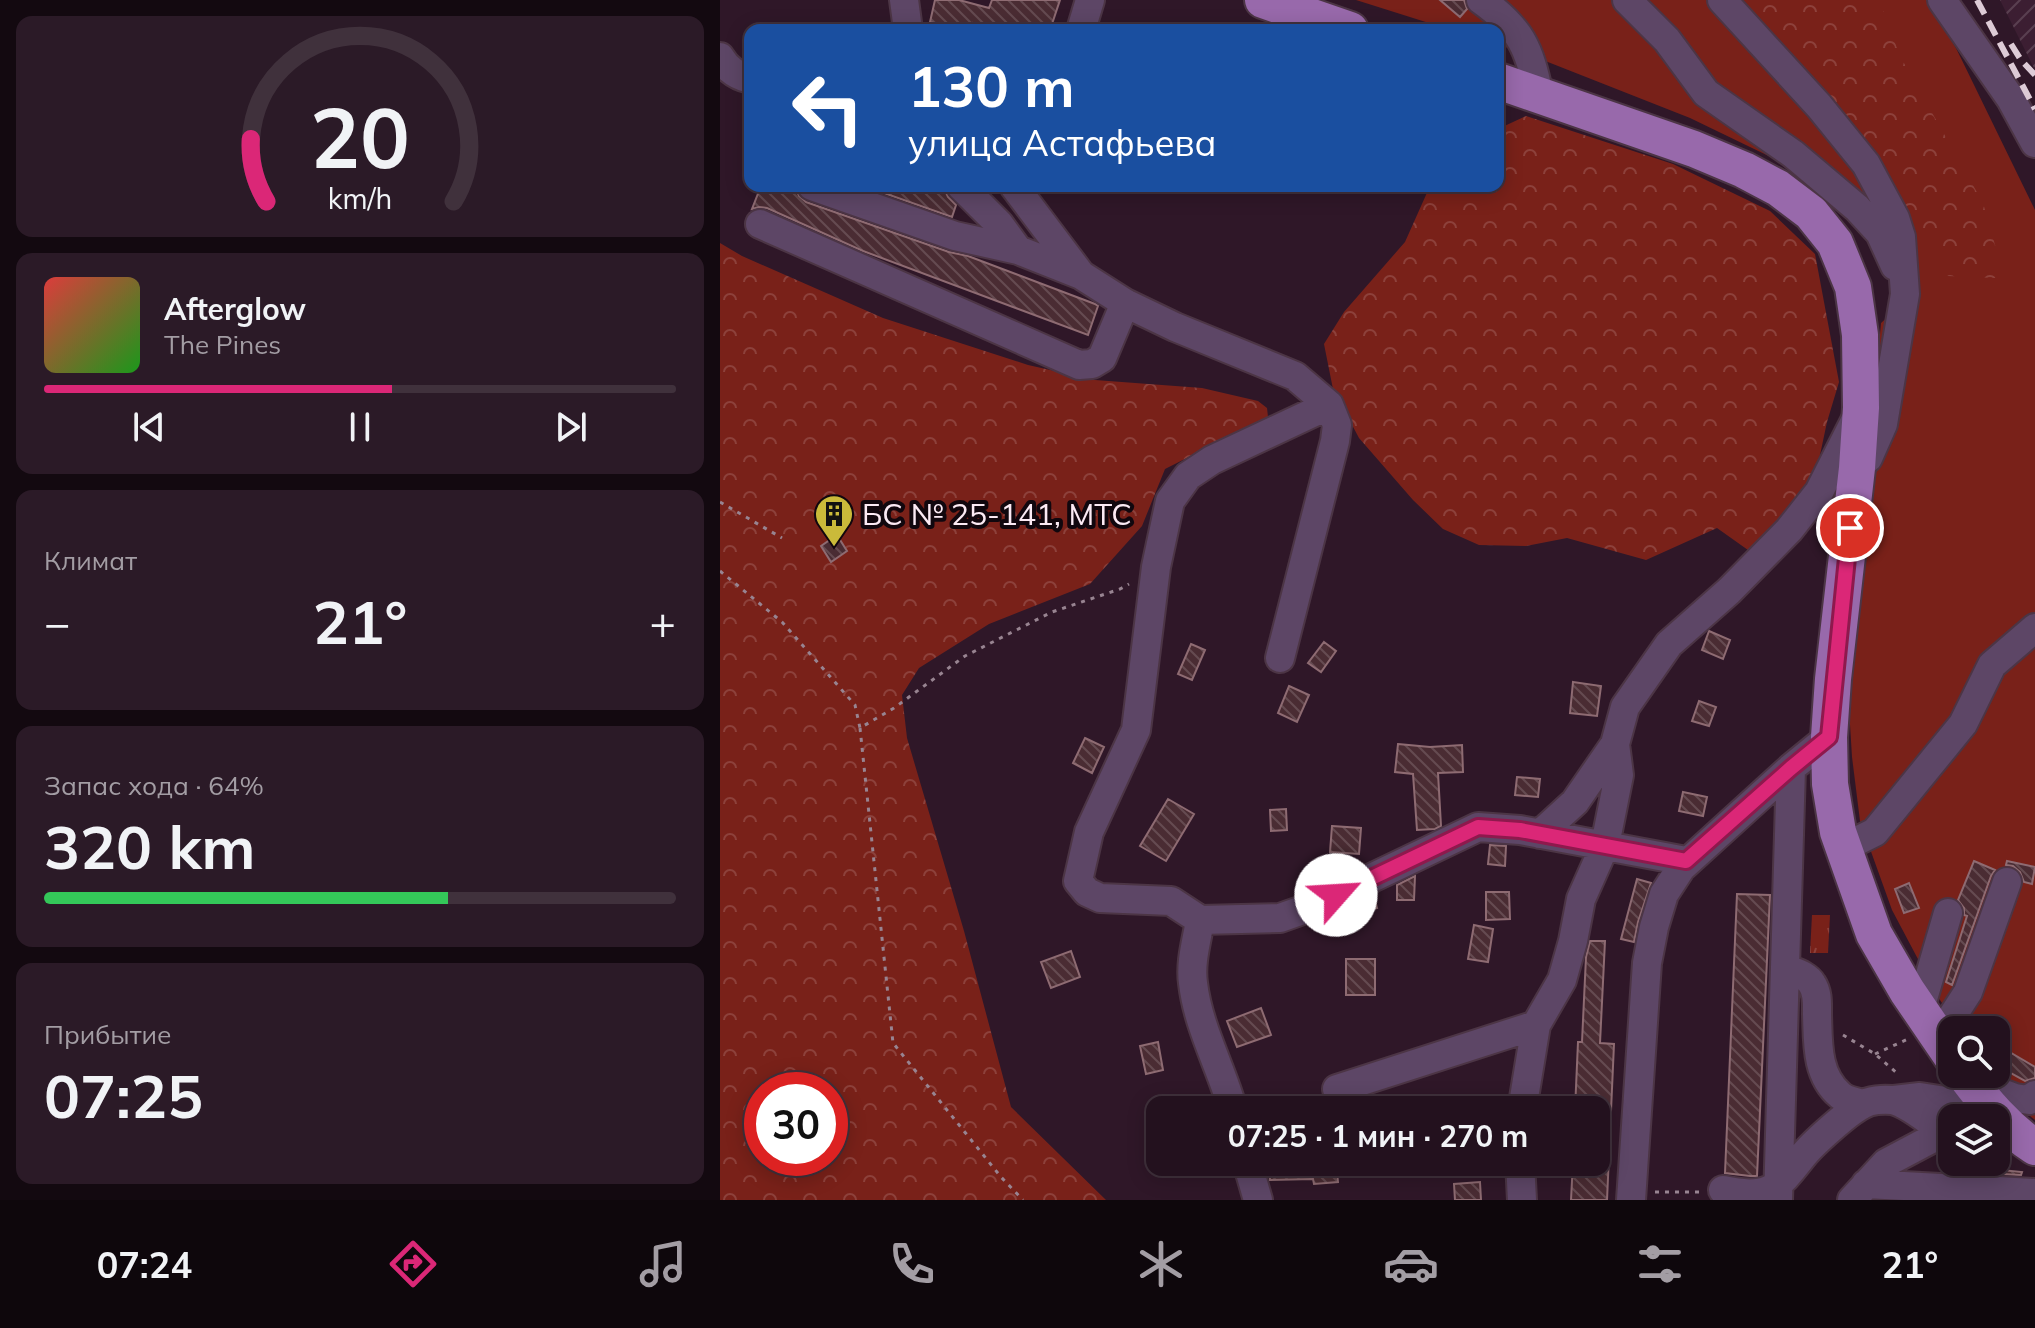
<!DOCTYPE html>
<html lang="ru">
<meta charset="utf-8">
<style>
:root{--surface:#23111e;--page:#2b1a27;--text:#f1f3f6;--muted:#a39da4;--line:#40313c;--accent:#db2777}
body{margin:0;font-family:Mulish,sans-serif;background:var(--page);color:var(--text);height:100vh;display:flex;flex-direction:column;font-size:30px;white-space:nowrap}
*{box-sizing:border-box;margin:0}
p{font-size:26px;color:var(--muted)}
.icon{flex:none;width:44px;height:44px;fill:none;stroke:currentColor;stroke-width:2;stroke-linecap:round;stroke-linejoin:round}
.map{position:relative;flex:1;overflow:hidden}
.panel{display:flex;flex-direction:column;gap:16px;padding:16px;background:#130910;width:720px}
.panel>*{flex:none}
.banner{position:absolute;left:24px;top:24px;width:760px;height:168px;border-radius:16px;box-shadow:0 4px 20px #0003,0 0 0 2px var(--line);background:#1a4fa0;color:#fff;overflow:hidden}
.fabs{position:absolute;left:1218px;top:1016px;display:grid;gap:16px}
.fabs a{display:grid;place-items:center;width:72px;height:72px;border-radius:16px;background:var(--surface);box-shadow:0 4px 20px #0003,0 0 0 2px var(--line);font-size:40px}
.speed{position:absolute;left:24px;top:1072px;display:flex;gap:16px;font-size:40px;font-weight:700;text-align:center}
.speed>*{display:grid;place-content:center;width:104px;height:104px;border-radius:50%;background:var(--surface);box-shadow:0 4px 20px #0003,0 0 0 2px var(--line);line-height:1}
.speed .limit{border:12px solid #d22;background:#fff;color:#111}
.pin{position:absolute;display:grid;place-items:center;width:68px;height:68px;color:#fff;margin:-34px;border:4px solid #fff;border-radius:50%;box-shadow:0 2px 8px #0007}
.me{position:absolute;width:88px;margin:-44px;rotate:64deg;stroke-linejoin:round;filter:drop-shadow(0 0 6px #0008)}
.turn{display:flex;align-items:center;gap:28px;height:168px;padding:0 32px;font-size:36px}
.turn .icon{width:104px;height:104px;stroke-width:2.5}
.turn b{display:block;font-size:56px;line-height:68px}
.big{font-size:60px;font-weight:700;line-height:1.1}
.panel .tile{flex:1;display:flex;flex-direction:column;justify-content:center;gap:12px;min-width:0;padding:0 28px;border-radius:16px;background:var(--page)}
.panel .dial{align-items:center;gap:0}
.dial svg{height:208px;overflow:visible;fill:none;stroke:var(--line);stroke-width:7;stroke-linecap:round;text-anchor:middle}
.dial text{fill:var(--text);stroke:none}
.song{display:flex;align-items:center;gap:24px}
.cover{width:96px;height:96px;border-radius:12px;background:linear-gradient(135deg,hsl(0 70% 55%),hsl(120 70% 35%))}
.played{height:8px;border-radius:4px;background:linear-gradient(90deg,var(--accent) 55%,var(--line) 55%)}
.keys{display:flex;justify-content:space-around;direction:ltr}
.heat{display:flex;justify-content:space-between;align-items:center;font-size:44px;direction:ltr}
.charge{height:12px;border-radius:6px;background:linear-gradient(90deg,#34c759 64%,var(--line) 0)}
.trip{position:absolute;left:426px;top:1096px;width:464px;height:80px;border-radius:16px;background:var(--surface);box-shadow:0 4px 20px #0003,0 0 0 2px var(--line);font-weight:700;line-height:80px;text-align:center}
.dock{display:flex;height:128px;justify-content:space-around;align-items:center;background:#0e070c;color:var(--muted)}
.dock .icon{width:56px;height:56px}
.dock .current{color:var(--accent)}
.dock b{font-size:36px;color:var(--text)}
main{display:flex;flex:1;min-height:0}
.map>svg:first-child{display:block}
.industrial{fill:url(#industrial-furrows)}
.grass{fill:#792119}
.forest{fill:url(#forest-crowns);fill-rule:evenodd}
.park{fill:url(#park-tufts)}
.building{fill:url(#building-back-hatch);stroke:#8e6b72;stroke-width:2}
.lines{fill:none;stroke-linecap:round;stroke-linejoin:round}
.minor-casing{stroke:#4c3545;stroke-width:32}
.major-casing{stroke:#4c3545;stroke-width:40}
.path{stroke:#988491;stroke-width:3;stroke-dasharray:4 6;stroke-linecap:butt}
.minor{stroke:#5d4666;stroke-width:28}
.major{stroke:#9869ab;stroke-width:36}
.rail{stroke:#ddcbd6;stroke-width:6;stroke-dasharray:16 8;stroke-linecap:butt}
.route-casing{stroke:#8e194d;stroke-width:20}
.route{stroke:#db2777;stroke-width:14}
.labels{text-anchor:middle;dominant-baseline:central;stroke-width:8;stroke-linejoin:round;paint-order:stroke}
.poi-label{font-size:30px;fill:#fbeaf4;stroke:#11070e;text-anchor:start}
</style>
<main>
<section class="panel">
<div class="tile dial"><svg viewBox="0 0 100 80">
<path d="M14 69A42 42 0 1 1 86 69"/>
<path d="M14 69A42 42 0 0 1 8 45" stroke="#db2777"/>
<text x="50" y="56" font-size="32" font-weight="700">20</text>
<text x="50" y="72" font-size="11">km/h</text>
</svg></div>
<div class="tile">
<div class="song"><i class="cover"></i><div><b>Afterglow</b><p>The Pines</p></div></div>
<div class="played"></div>
<div class="keys"><svg class="icon" aria-label="previous" viewBox="0 0 24 24"><path d="M18 5L8 12l10 7zM5 5v14"/></svg><svg class="icon" aria-label="pause" viewBox="0 0 24 24"><path d="M8 5v14M16 5v14"/></svg><svg class="icon" aria-label="next" viewBox="0 0 24 24"><path d="M6 5l10 7-10 7zM19 5v14"/></svg></div>
</div>
<div class="tile"><p>Климат</p>
<div class="heat"><a>−</a><b class="big">21°</b><a>+</a></div>
</div>
<div class="tile"><p>Запас хода · 64%</p><b class="big">320 km</b><div class="charge"></div></div>
<div class="tile"><p>Прибытие</p><b class="big">07:25</b></div>
</section>
<div class="map">
<svg width="1315" height="1200" viewBox="0 0 1315 1200">
<defs>
<pattern id="industrial-furrows" width="10" height="10" patternUnits="userSpaceOnUse" patternTransform="scale(2)"><rect width="10" height="10" fill="#3c1e32"/><path d="M-1 1l2-2M0 10L10 0M9 11l2-2" fill="none" stroke="#593f50"/></pattern>
<pattern id="forest-crowns" width="20" height="18" patternUnits="userSpaceOnUse" patternTransform="scale(2)"><rect width="20" height="18" fill="#792119"/><path d="M2 6a3 3 0 1 1 6 0M12 15a3 3 0 1 1 6 0" fill="none" stroke="#8d413b"/></pattern>
<pattern id="park-tufts" width="24" height="20" patternUnits="userSpaceOnUse" patternTransform="scale(2)"><rect width="24" height="20" fill="#792119"/><path d="M3 7l-1-3M5 7V3M7 7l1-3M15 17l-1-3M17 17v-4M19 17l1-3" fill="none" stroke="#8d413b"/></pattern>
<pattern id="building-back-hatch" width="6" height="6" patternUnits="userSpaceOnUse" patternTransform="scale(2)"><rect width="6" height="6" fill="#4a2c33"/><path d="M-1 5l2 2M0 0l6 6M5-1l2 2" fill="none" stroke="#654b51"/></pattern>
</defs>
<rect width="100%" height="100%" fill="#2f1728"/>
<path class="industrial" d="M1280,0H1315V70Z"/>
<path class="grass" d="M636,0H1206L1236,48L1315,210V1120L1299,1107L1272,1074H1276V1030H1240L1218,997L1172,910L1140,821L1132,757L1128,692L1161,323L1192,295L1171,228L1092,177L970,118L805,53L778,45V30H731Z"/>
<path class="forest" d="M1020,0H1159L1180,56L1263,203L1281,266L1275,278L1228,276L1128,121Z
M806,116L953,164L1050,211L1095,254L1119,382L1107,422L1097,469L1079,507L1028,550L997,528L926,560L847,538L806,546L759,545L723,529L693,500L639,438L613,389L604,344L624,312L685,242L710,186H778V129Z
M0,243L22,256L163,318L308,365L375,380L482,388L538,401L547,408L548,417L445,469L422,526L370,584L269,624L199,668L182,695L187,738L244,931L291,1107L386,1200H0ZM42,1090H110V1158H42Z"/>
<path class="park" d="M1092,915H1110L1108,953H1090Z"/>
<path class="building" d="M215,0H239L269,8L272,0H340L330,30H273L253,23L251,30H243L210,22Z
M720,0H744L747,9L740,17Z
M41,186H75L79,196L86,202L229,252L248,256L375,304L378,306L368,335L143,251L47,208L39,207L32,209Z
M144,186H223L228,197L236,205L232,217Z
M117,535L127,551L111,562L101,546Z
M989,631L1010,640L1003,659L982,650Z
M604,642L616,651L601,672L588,663Z
M471,644L485,650L472,680L458,674Z
M853,682L881,686L877,716L850,713Z
M569,686L589,695L577,722L558,713Z
M979,701L996,707L989,726L972,721Z
M365,738L384,747L372,773L353,763Z
M678,744L710,747L742,745L743,772L718,773L721,826L715,829L697,830L693,774L675,772Z
M797,777L820,779L818,797L795,795Z
M963,792L987,797L983,816L959,811Z
M448,799L474,814L446,861L420,846Z
M566,809L567,830L551,831L550,810Z
M612,826L641,828L639,854L610,852Z
M770,845L786,846L785,866L768,864Z
M1254,861L1275,870L1271,876L1232,985L1226,982L1247,916L1244,915V908L1238,900Z
M1287,861L1315,867L1312,884L1304,882L1300,872L1293,866L1286,865Z
M695,876L694,900H677V885Z
M917,879L931,883L918,922L914,942L901,939Z
M1189,883L1199,908L1184,913L1175,889Z
M766,892H789L790,919L766,920Z
M1017,894L1050,895L1037,1176H1030L1005,1173Z
M654,896L657,908L642,912L640,902Z
M754,925L773,929L768,962L748,959Z
M870,941H885L880,1043L894,1044L887,1200H851L853,1162H876V1110H855L858,1042H862L866,957Z
M351,951L360,977L331,988L321,962Z
M626,959H655V995H626Z
M541,1008L551,1035L517,1047L507,1021Z
M438,1042L443,1070L426,1074L420,1046Z
M1276,1044L1315,1067V1078L1305,1081L1276,1065Z
M549,1162H616L618,1182L594,1184L593,1179L550,1180Z
M1262,1168L1302,1172L1301,1175L1262,1173Z
M760,1182L761,1200H735L734,1184Z"/>
<g class="lines">
<g class="minor-casing">
<path id="minor" d="M184,0L188,30
M761,0C801,29 809,47 819,95
M907,0L947,40L986,93L1073,154L1137,208L1160,233L1175,266
M1002,0L1099,106L1146,164L1175,218L1181,237L1185,294L1163,424L1148,458L1137,467
M1222,0L1291,99L1315,143
M361,30L370,0
M0,57C7,69 17,76 30,79
M92,186L235,236L298,250L361,275
M241,186L279,224L298,250
M294,186L361,275L405,303L455,327L575,376L609,405L617,425L615,441L560,658
M40,224L359,365L372,364L382,358L405,303
M609,405L492,460L468,476L450,501L436,567L416,730L369,832L358,881L367,892L380,898L451,901L480,920L560,918L591,907L758,827L800,830L966,861
M820,834L855,802L895,744L905,707L949,644L1009,591L1069,530L1099,492L1137,417
M1123,848L1155,832L1243,724L1272,665L1315,628
M480,920C477,940 470,962 473,983C478,1027 501,1067 513,1110
M1065,968C1074,972 1087,975 1092,984C1098,993 1097,1004 1097,1014C1098,1042 1096,1075 1120,1095C1125,1100 1135,1102 1143,1104
M1200,1009L1228,913
M1219,1037L1248,992L1287,882
M1250,1081L1295,1098L1309,1100L1315,1095
M617,1089L816,1025
M1174,1100L1200,1097L1271,1108
M802,1110L816,1025L842,980L853,941L861,899L885,845L899,775L895,744
M527,1162L538,1200
M800,1162L802,1200
M1146,1184L1315,1193
M1003,1190C1048,1200 1057,1189 1082,1157C1092,1144 1128,1112 1142,1105C1150,1100 1163,1099 1172,1100C1188,1103 1211,1123 1224,1132
M911,1200L927,963L934,927L944,894L961,868L1071,768L1109,737
M1058,1200L1071,768
M1132,1200L1166,1163L1232,1128"/>
</g>
<g class="major-casing">
<path id="major" d="M543,0L630,30
M778,81L974,149L1024,170L1058,188L1091,213L1115,243L1133,287L1140,335L1141,408L1137,468L1113,679L1109,737L1110,784L1118,832L1154,934L1187,991L1232,1057
M1244,1074C1265,1102 1286,1128 1315,1147"/>
</g>
<path class="path" d="M0,502L62,538
M0,571L62,622L135,705L140,728L174,708L245,656L332,612L400,589L409,584
M140,728L173,1043L281,1177L303,1200
M1123,1035L1155,1054L1178,1074
M1155,1054L1188,1039
M935,1192H980"/>
<use href="#minor" class="minor"/>
<use href="#major" class="major"/>
<path class="rail" d="M1257,0L1315,109
M1291,44L1301,60L1315,75"/>
</g>
<g class="lines">
<g class="route-casing">
<path id="route" d="M616,895L758,827L800,830L966,861L1071,768L1109,737L1130,528"/>
</g>
<use href="#route" class="route"/>
</g>
<defs>
<g id="building-pin" transform="scale(2)"><path d="M0 17L-7.5 6A9.5 9.5 0 1 1 7.5 6Z" fill="#caba3a" stroke="#11070e"/><path d="M-4-6H4V6H1V3H-1V6H-4ZM-2.5-4.3h1.7v1.8h-1.7ZM.8-4.3h1.7v1.8H.8ZM-2.5-1h1.7V.8h-1.7ZM.8-1h1.7V.8H.8Z" fill="#111"/></g>
</defs>
<g fill-rule="evenodd">
<use href="#building-pin" x="114" y="514"/>
</g>
<g class="labels">
<g class="poi-label">
<text x="142" y="514">БС № 25-141, МТС</text>
</g>
</g>
</svg>
<div class="fabs">
<a><svg class="icon" aria-label="search" viewBox="0 0 24 24"><circle cx="10" cy="10" r="6"/><path d="M15 15l6 6"/></svg></a>
<a><svg class="icon" aria-label="layers" viewBox="0 0 24 24"><path d="M12 4l9 5-9 5-9-5zM3 14l9 5 9-5"/></svg></a>
</div>
<div class="speed"><div class="limit">30</div></div>
<div class="pin" style="left:1130px;top:528px;background:#d93025"><svg class="icon" aria-label="arrive" viewBox="0 0 24 24"><path d="M6 21V4h12l-3 4 3 4H6"/></svg></div>
<svg class="me" style="left:616px;top:895px" viewBox="-20 -20 40 40"><circle r="19" fill="#fff"/><path d="M0-13L10 11 0 6-10 11z" fill="#db2777"/></svg>
<div class="trip">07:25 · 1 мин · 270 m</div>
<div class="banner">
<div class="turn"><svg class="icon" aria-label="left" viewBox="0 0 24 24"><path d="M17 20v-9H6M10 6l-5 5 5 5"/></svg><div><b>130 m</b>улица Астафьева</div></div>
</div>
</div>
</main>
<nav class="dock">
<b>07:24</b>
<svg class="icon current" aria-label="directions" viewBox="0 0 24 24"><path d="M12 3l9 9-9 9-9-9zM9 14v-3h6M13 9l2 2-2 2"/></svg>
<svg class="icon" aria-label="music" viewBox="0 0 24 24"><path d="M9 18V5l10-2v13"/><circle cx="6" cy="18" r="3"/><circle cx="16" cy="16" r="3"/></svg>
<svg class="icon" aria-label="phone" viewBox="0 0 24 24"><path d="M5 4h4l2 5-3 2q2 4 5 5l2-3 5 2v4C11 20 4 13 5 4z"/></svg>
<svg class="icon" aria-label="climate" viewBox="0 0 24 24"><path d="M12 3v18M4 7l16 10M4 17L20 7"/></svg>
<svg class="icon" aria-label="car" viewBox="0 0 24 24"><path d="M5 17H2v-5l4-1 3-4h7l3 4 3 1v5h-3M9 17h6M6 11h13"/><circle cx="7" cy="17" r="2"/><circle cx="17" cy="17" r="2"/></svg>
<svg class="icon" aria-label="filters" viewBox="0 0 24 24"><path d="M4 7h16M4 17h16"/><circle cx="9" cy="7" r="2"/><circle cx="15" cy="17" r="2"/></svg>
<b>21°</b>
</nav>
